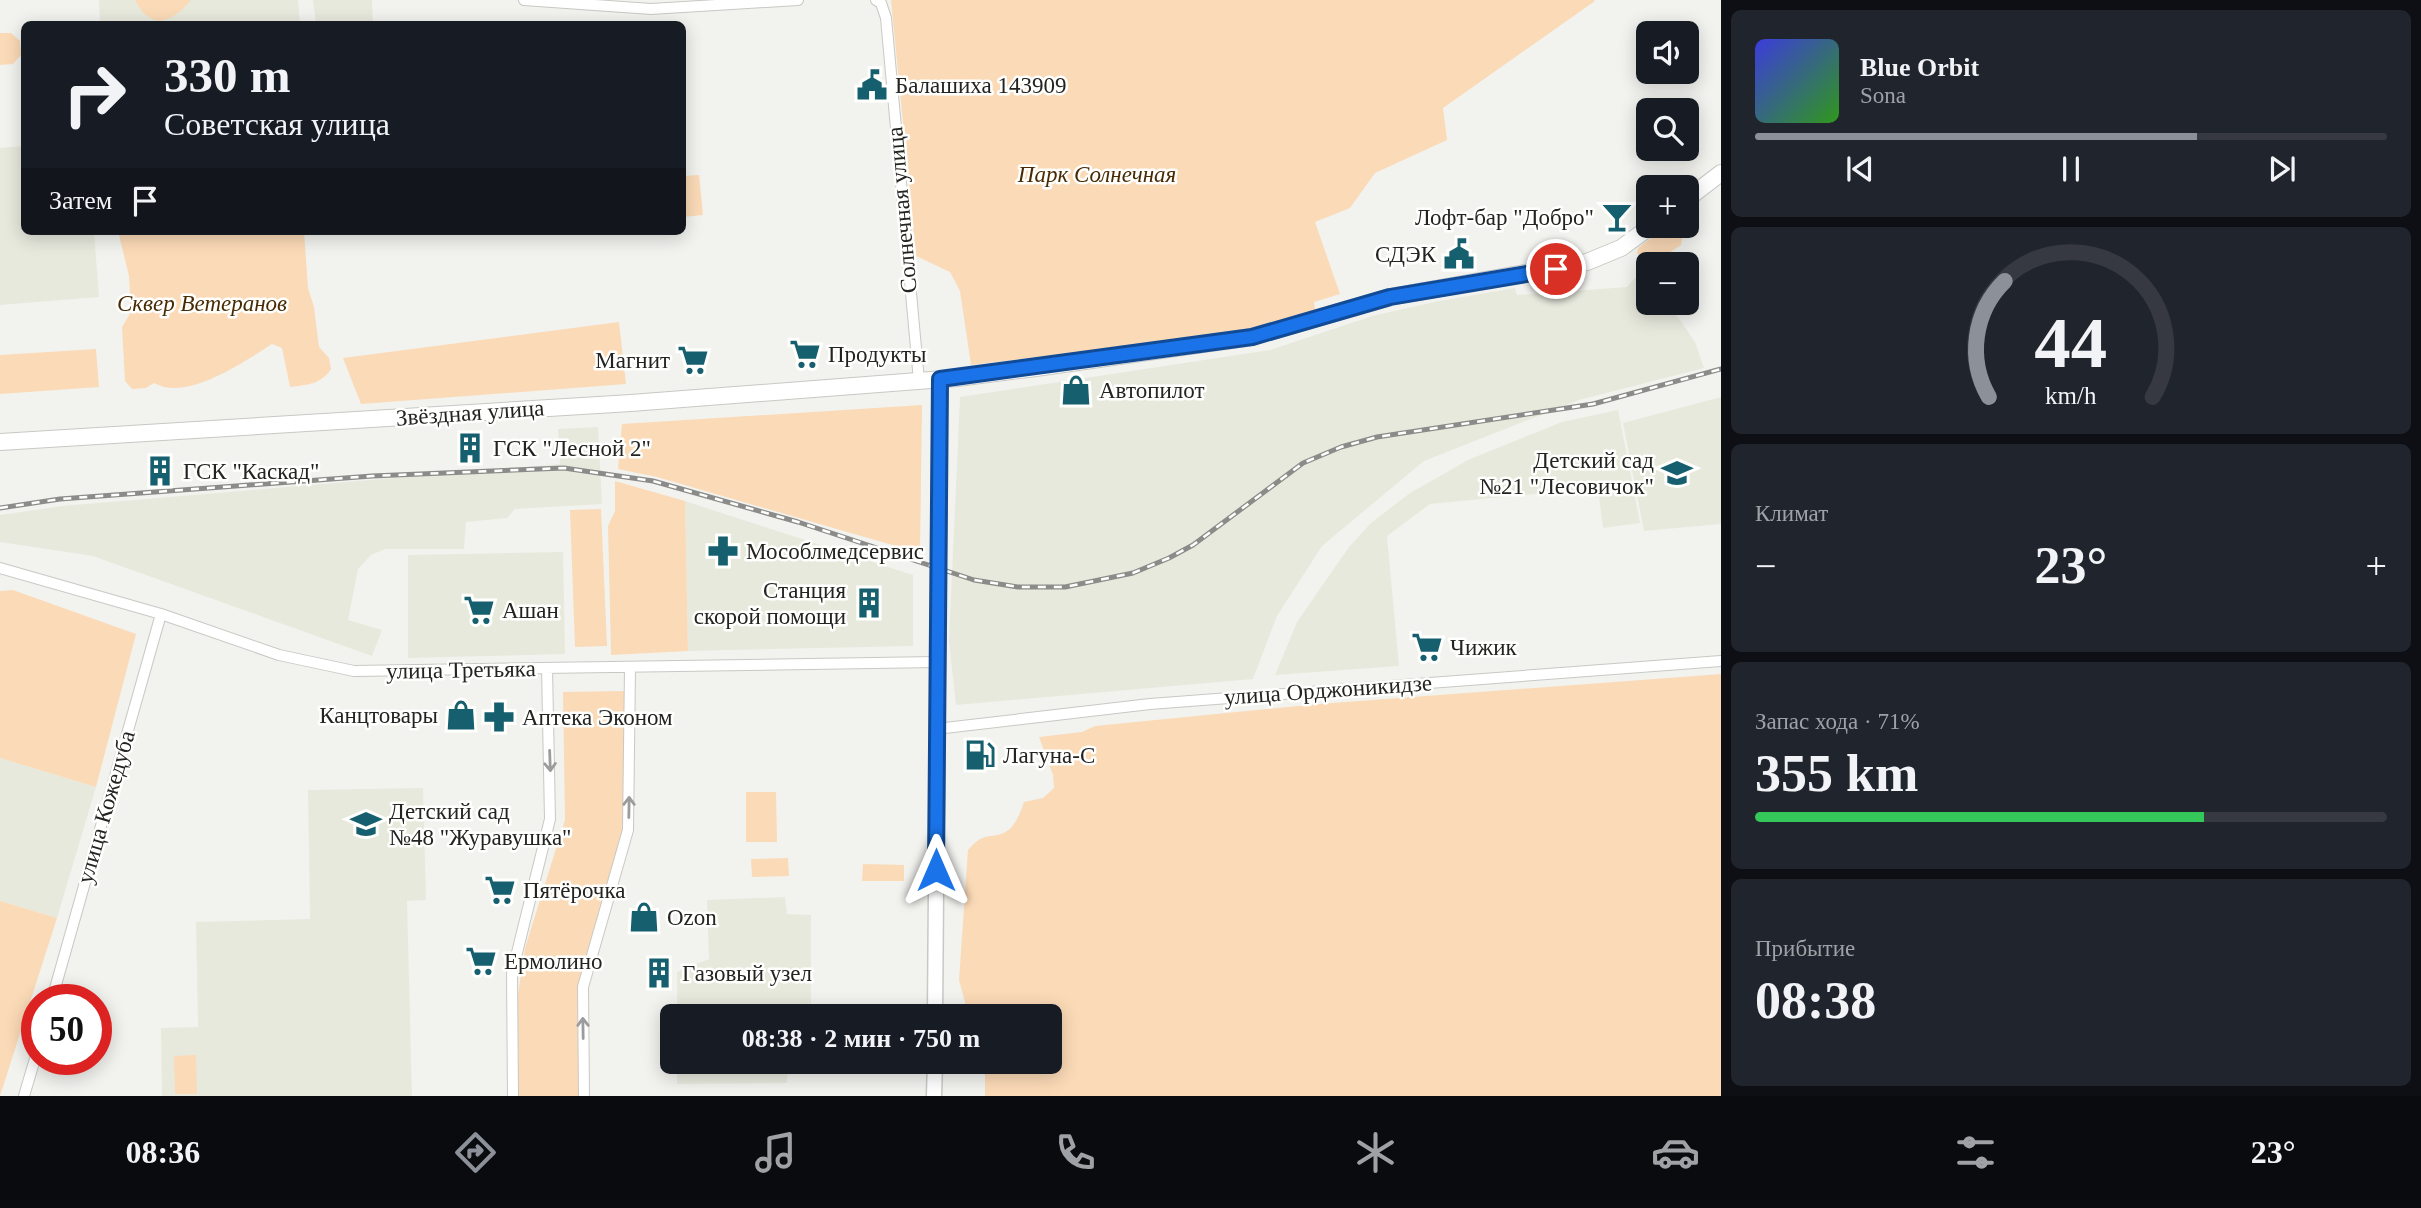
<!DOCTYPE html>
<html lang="ru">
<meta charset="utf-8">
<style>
:root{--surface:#171b24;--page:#20242c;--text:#f1f3f6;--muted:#9ea1a6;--line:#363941;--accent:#8c9099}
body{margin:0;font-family:"Times New Roman",serif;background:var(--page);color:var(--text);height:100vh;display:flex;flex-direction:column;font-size:26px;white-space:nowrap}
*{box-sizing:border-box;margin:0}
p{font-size:23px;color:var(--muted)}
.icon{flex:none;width:38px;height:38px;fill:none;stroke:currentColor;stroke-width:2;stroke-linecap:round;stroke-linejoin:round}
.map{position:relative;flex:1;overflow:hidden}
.drawer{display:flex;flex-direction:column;gap:10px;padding:10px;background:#0d0f14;width:700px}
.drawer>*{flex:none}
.banner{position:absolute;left:21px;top:21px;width:665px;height:214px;border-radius:10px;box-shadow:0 4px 18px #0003;background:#171b24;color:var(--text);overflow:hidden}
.buttons{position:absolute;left:1636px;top:21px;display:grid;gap:14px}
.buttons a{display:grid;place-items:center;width:63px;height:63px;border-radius:10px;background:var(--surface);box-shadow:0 4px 18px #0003;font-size:35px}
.speed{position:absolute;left:21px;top:984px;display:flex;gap:14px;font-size:35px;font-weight:700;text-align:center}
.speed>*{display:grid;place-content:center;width:91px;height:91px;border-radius:50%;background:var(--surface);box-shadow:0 4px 18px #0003;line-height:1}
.speed .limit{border:10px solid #d22;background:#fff;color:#111}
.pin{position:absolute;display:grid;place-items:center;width:60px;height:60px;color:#fff;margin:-30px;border:4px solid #fff;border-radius:50%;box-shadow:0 2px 7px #0007}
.me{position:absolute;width:77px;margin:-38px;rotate:0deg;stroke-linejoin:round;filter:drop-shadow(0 0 5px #0008)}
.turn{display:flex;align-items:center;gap:24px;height:147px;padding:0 28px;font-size:32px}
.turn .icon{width:91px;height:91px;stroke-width:2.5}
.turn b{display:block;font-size:49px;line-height:60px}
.then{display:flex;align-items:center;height:66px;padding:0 28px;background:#0003;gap:14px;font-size:26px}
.big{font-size:52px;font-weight:600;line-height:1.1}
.drawer .tile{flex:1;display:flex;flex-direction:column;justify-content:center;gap:10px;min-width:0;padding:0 24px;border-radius:10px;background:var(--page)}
.drawer .dial{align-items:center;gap:0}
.dial svg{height:182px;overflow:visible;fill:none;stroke:var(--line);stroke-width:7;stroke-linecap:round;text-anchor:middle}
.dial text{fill:var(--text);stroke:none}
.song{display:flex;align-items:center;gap:21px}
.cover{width:84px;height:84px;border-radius:10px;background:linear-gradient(135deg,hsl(240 70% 55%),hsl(110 70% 35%))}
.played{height:7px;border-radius:4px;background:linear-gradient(90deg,var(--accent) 70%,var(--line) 70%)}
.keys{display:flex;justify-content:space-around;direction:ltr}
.heat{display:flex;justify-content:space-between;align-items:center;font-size:38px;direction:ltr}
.charge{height:10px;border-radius:5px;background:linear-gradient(90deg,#34c759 71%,var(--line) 0)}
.trip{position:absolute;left:660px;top:1004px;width:402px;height:70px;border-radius:10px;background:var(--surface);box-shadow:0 4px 18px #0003;font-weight:600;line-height:70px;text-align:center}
.dock{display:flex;height:112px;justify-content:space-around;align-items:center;background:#090b0e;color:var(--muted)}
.dock .icon{width:49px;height:49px}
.dock .active{color:var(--accent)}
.dock b{font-size:32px;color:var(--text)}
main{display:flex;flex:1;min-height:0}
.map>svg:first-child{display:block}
.built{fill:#e8e9dd}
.green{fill:#fbdab7}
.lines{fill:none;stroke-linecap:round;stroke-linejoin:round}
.minor-casing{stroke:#c8c8c4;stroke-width:12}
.secondary-casing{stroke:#c8c8c4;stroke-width:17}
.primary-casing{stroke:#c8c8c4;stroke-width:18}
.minor{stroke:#fff;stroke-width:10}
.secondary{stroke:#fff;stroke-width:14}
.primary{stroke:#fff;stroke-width:16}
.rail-casing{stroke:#8b8b89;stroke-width:5}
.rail{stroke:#fffffe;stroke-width:2.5;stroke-dasharray:8;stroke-linecap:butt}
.oneway{stroke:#9c9c9c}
.route-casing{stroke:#114b97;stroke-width:18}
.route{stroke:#1a73e8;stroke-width:12}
.labels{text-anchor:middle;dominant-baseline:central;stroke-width:5;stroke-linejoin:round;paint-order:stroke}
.poi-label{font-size:23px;fill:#232322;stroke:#fffffe;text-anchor:start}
.park-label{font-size:23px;font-style:italic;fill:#482b04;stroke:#fffffe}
.street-label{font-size:23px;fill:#232322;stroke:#fffffe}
</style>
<main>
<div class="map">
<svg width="1721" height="1096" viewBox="0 0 1721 1096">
<rect width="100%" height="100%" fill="#f2f3ef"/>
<path class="built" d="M99,0H298L300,24H100Z
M313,0H372L373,24H316Z
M24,146V231H94L99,297L0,305V148Z
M1635,278L1648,286V303H1666L1680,320L1695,342L1704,368L1579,400L1424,461L1322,546L1277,616L1253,679L956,705L949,641L960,397L1270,350L1372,316L1439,301L1515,288L1517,295L1627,287Z
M1721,397V524L1644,531L1623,423Z
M1618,410L1640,523L1603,528L1598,488L1430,504L1387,536L1399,666L1275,675L1297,622L1349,547L1371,523L1410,493L1470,459L1562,422Z
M598,427L602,504L515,509L507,518L466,522L464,549H385L371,555L358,569L348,620L382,630L372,656L93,556L0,542V515L62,506L560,464L558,429Z
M685,501L913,575V646L688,651Z
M563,552L565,654L408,658V555Z
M0,758L96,787L57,918L0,901Z
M423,788L426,900L407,901L412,1096H162L161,1028L198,1027L196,922L310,919L308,790Z
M785,897L787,914L811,915V1017H677V972L709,959L707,900Z
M677,1062H788L787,1083L677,1084Z"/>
<path class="green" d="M135,0H191C173,22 151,32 135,0Z
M891,0H1594L1595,1L1443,108L1447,140L1375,173L1350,208L1315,222L1340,294L1314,302L1316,314L1242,333L971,365L960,291L950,272L916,256Z
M0,33H11L20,41L21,55L13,64L0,65Z
M699,175L703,215L683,217V176Z
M1667,226H1685L1681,245L1658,260L1637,254L1638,248Z
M118,231H304L308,288L314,307L319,347L329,358L331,369C322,384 306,385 290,387L282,348L272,344C245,361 198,394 164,387C160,386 157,384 154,383L146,388L132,389L125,381L122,327L131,312L129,276Z
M619,322L626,384L361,404L343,358Z
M96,349L99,387L0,394V355Z
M922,405L920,553L657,477L618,469L622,424Z
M615,481L685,501L688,651L611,655L608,526L615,511Z
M601,509L607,646L575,647L570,510Z
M13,590L136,634L96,787L0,758V591Z
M1721,674V1096H985V1075L981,1062H1050V1017H969L959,980L968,850C986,829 991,841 1007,831C1016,825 1021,811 1024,802L1043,798L1054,788L1053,775L1039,737L1082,732L1095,726L1319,704Z
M626,691V809L622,840L577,989L579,1096H518L517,1001L525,948L565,820L563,692Z
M746,792H776L777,842H746Z
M788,858L789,876L752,877L751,859Z
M863,864L904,865V881H862Z
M0,901L57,918L0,1096Z
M196,1055L197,1094H175L174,1056Z"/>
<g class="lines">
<g class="minor-casing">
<path id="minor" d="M524,0L651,9L798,0
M876,0L881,3L886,18L919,381
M0,568L161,614L279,655L354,671L937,662
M936,729L1150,704L1721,661
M52,999L161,614
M24,1096L37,1052
M513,1096L512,973L550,819L547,668
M584,1096L583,987L628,830L630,668"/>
</g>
<g class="secondary-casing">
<path id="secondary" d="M935,1017L940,379
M934,1096L935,1062"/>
</g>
<g class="primary-casing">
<path id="primary" d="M1687,199L1721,173
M0,442L631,403L957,378L1036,368L1252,337L1390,297L1587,262L1621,248L1651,226"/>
</g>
<use href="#minor" class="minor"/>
<use href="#secondary" class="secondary"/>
<use href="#primary" class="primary"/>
<g class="rail-casing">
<path id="rail" d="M0,508L60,499L372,476L564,468L653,481L798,522L974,580L1018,587H1065L1133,573L1169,558L1193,545L1303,463L1341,447L1377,437L1593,404L1721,369"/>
</g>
<use href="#rail" class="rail"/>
</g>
<defs><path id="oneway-shaft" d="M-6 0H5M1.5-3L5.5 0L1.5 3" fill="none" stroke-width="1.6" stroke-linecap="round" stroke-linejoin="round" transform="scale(1.75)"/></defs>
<g class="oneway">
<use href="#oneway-shaft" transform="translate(550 761) rotate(88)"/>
<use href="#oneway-shaft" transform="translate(629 807) rotate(-89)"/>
<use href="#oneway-shaft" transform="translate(583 1028) rotate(-91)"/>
</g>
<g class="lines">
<g class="route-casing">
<path id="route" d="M936,870L940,379L1252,337L1390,297L1556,269"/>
</g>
<use href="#route" class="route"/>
</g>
<defs>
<g id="civic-bare" transform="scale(2.415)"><path d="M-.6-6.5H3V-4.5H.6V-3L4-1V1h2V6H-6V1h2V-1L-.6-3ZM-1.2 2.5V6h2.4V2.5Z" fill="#165f6e" stroke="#fffffe" stroke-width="2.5" paint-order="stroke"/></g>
<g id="bar-bare" transform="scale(2.415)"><path d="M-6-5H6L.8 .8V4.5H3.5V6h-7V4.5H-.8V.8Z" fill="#165f6e" stroke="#fffffe" stroke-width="2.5" paint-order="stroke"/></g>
<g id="supermarket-bare" transform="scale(2.415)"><path d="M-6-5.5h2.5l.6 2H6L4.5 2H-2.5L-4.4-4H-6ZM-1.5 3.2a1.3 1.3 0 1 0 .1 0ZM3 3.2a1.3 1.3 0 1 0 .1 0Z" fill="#165f6e" stroke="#fffffe" stroke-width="2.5" paint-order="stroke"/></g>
<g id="shop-bare" transform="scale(2.415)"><path d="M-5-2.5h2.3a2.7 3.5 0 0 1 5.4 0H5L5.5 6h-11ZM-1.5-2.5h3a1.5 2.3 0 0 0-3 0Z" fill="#165f6e" stroke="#fffffe" stroke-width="2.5" paint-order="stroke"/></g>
<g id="building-bare" transform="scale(2.415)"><path d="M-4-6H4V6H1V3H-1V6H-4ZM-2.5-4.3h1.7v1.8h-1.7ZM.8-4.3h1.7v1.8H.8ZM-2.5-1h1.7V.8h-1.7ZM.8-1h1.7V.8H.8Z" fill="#165f6e" stroke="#fffffe" stroke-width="2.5" paint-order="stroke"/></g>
<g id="school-bare" transform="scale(2.415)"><path d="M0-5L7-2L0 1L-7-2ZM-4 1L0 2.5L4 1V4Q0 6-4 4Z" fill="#165f6e" stroke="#fffffe" stroke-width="2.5" paint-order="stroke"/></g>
<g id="pharmacy-bare" transform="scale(2.415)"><path d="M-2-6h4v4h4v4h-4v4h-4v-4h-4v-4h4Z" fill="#165f6e" stroke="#fffffe" stroke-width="2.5" paint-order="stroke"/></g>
<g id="fuel-bare" transform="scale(2.415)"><path d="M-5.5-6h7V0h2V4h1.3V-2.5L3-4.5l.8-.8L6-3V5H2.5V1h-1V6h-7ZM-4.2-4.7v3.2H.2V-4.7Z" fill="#165f6e" stroke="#fffffe" stroke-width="2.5" paint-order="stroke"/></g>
</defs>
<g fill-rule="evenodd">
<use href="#civic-bare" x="872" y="85"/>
<use href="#bar-bare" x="1617" y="217"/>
<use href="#civic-bare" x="1459" y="254"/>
<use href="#supermarket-bare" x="805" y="354"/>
<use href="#supermarket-bare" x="693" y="360"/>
<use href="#shop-bare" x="1076" y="390"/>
<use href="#building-bare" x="470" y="448"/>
<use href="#building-bare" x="160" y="471"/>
<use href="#school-bare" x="1677" y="473"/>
<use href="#pharmacy-bare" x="723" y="551"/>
<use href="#building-bare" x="869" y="603"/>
<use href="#supermarket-bare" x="479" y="610"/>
<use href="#supermarket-bare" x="1427" y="647"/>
<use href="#shop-bare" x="461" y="715"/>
<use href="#pharmacy-bare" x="499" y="717"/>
<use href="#fuel-bare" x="980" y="755"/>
<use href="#school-bare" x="366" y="824"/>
<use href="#supermarket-bare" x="500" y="890"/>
<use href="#shop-bare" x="644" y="917"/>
<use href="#supermarket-bare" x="481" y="961"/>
<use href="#building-bare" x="659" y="973"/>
</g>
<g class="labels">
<g class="poi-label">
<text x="895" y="85">Балашиха 143909</text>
<text x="1594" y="217" text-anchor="end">Лофт-бар "Добро"</text>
<text x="1436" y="254" text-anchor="end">СДЭК</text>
<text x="828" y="354">Продукты</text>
<text x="670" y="360" text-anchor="end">Магнит</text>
<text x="1099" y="390">Автопилот</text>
<text x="493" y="448">ГСК "Лесной 2"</text>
<text x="1654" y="460" text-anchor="end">Детский сад<tspan x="1654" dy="26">№21 "Лесовичок"</tspan></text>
<text x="183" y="471">ГСК "Каскад"</text>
<text x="746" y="551">Мособлмедсервис</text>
<text x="846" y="590" text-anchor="end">Станция<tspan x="846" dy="26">скорой помощи</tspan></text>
<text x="502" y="610">Ашан</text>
<text x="1450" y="647">Чижик</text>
<text x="438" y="715" text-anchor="end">Канцтовары</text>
<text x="522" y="717">Аптека Эконом</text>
<text x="1003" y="755">Лагуна-С</text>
<text x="389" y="811">Детский сад<tspan x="389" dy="26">№48 "Журавушка"</tspan></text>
<text x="523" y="890">Пятёрочка</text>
<text x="667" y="917">Ozon</text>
<text x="504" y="961">Ермолино</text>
<text x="682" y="973">Газовый узел</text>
</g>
<g class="park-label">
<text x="1097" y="174">Парк Солнечная</text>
<text x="202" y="303">Сквер Ветеранов</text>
</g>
<g class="street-label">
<text transform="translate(902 210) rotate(-95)">Солнечная улица</text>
<text transform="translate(470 413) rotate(-4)">Звёздная улица</text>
<text transform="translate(461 670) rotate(-1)">улица Третьяка</text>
<text transform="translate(1328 690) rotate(-4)">улица Орджоникидзе</text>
<text transform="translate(106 807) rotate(-74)">улица Кожедуба</text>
</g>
</g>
</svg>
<div class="buttons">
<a><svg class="icon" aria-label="sound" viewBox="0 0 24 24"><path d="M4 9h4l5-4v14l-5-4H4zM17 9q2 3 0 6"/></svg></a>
<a><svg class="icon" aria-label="search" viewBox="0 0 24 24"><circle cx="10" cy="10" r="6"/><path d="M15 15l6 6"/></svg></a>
<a>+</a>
<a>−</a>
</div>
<div class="speed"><div class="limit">50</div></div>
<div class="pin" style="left:1556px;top:269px;background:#d93025"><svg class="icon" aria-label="arrive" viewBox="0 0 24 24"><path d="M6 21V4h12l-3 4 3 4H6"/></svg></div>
<svg class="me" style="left:936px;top:870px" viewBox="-20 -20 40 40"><path d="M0-17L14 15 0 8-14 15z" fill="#1a73e8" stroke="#fff" stroke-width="4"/></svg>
<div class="trip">08:38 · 2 мин · 750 m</div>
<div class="banner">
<div class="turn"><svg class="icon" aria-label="right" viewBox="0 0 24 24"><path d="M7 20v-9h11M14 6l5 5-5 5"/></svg><div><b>330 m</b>Советская улица</div></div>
<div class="then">Затем<svg class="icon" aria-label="arrive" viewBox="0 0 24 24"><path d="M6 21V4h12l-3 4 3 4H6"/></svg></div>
</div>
</div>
<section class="drawer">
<div class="tile">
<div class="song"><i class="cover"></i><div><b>Blue Orbit</b><p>Sona</p></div></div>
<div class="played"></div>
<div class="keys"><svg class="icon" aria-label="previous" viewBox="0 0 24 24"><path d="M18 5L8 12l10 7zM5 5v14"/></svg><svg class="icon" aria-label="pause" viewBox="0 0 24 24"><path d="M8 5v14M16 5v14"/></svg><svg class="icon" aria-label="next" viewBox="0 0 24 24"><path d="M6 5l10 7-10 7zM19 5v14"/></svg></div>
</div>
<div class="tile dial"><svg viewBox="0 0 100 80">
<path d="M14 69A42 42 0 1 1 86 69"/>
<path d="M14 69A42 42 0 0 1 21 18" stroke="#8c9099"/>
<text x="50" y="56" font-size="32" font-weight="700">44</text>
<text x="50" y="72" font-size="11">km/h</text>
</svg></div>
<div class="tile"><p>Климат</p>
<div class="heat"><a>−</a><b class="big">23°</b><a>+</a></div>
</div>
<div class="tile"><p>Запас хода · 71%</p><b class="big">355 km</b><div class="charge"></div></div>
<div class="tile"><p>Прибытие</p><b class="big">08:38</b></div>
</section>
</main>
<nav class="dock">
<b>08:36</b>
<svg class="icon active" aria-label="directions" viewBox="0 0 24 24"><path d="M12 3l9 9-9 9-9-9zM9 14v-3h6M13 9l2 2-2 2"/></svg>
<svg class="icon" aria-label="music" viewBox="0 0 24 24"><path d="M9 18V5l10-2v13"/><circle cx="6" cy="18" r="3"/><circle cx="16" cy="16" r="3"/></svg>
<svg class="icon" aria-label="phone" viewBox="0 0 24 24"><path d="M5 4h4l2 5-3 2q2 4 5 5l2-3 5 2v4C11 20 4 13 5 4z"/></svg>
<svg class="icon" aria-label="climate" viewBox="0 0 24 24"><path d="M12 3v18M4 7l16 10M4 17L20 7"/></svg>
<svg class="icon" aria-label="car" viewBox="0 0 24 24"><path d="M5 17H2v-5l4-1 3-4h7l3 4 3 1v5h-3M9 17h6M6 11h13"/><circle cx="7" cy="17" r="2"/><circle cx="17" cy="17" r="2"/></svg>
<svg class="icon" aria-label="filters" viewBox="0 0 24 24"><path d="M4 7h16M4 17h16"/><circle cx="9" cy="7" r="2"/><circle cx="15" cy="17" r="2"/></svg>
<b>23°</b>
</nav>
